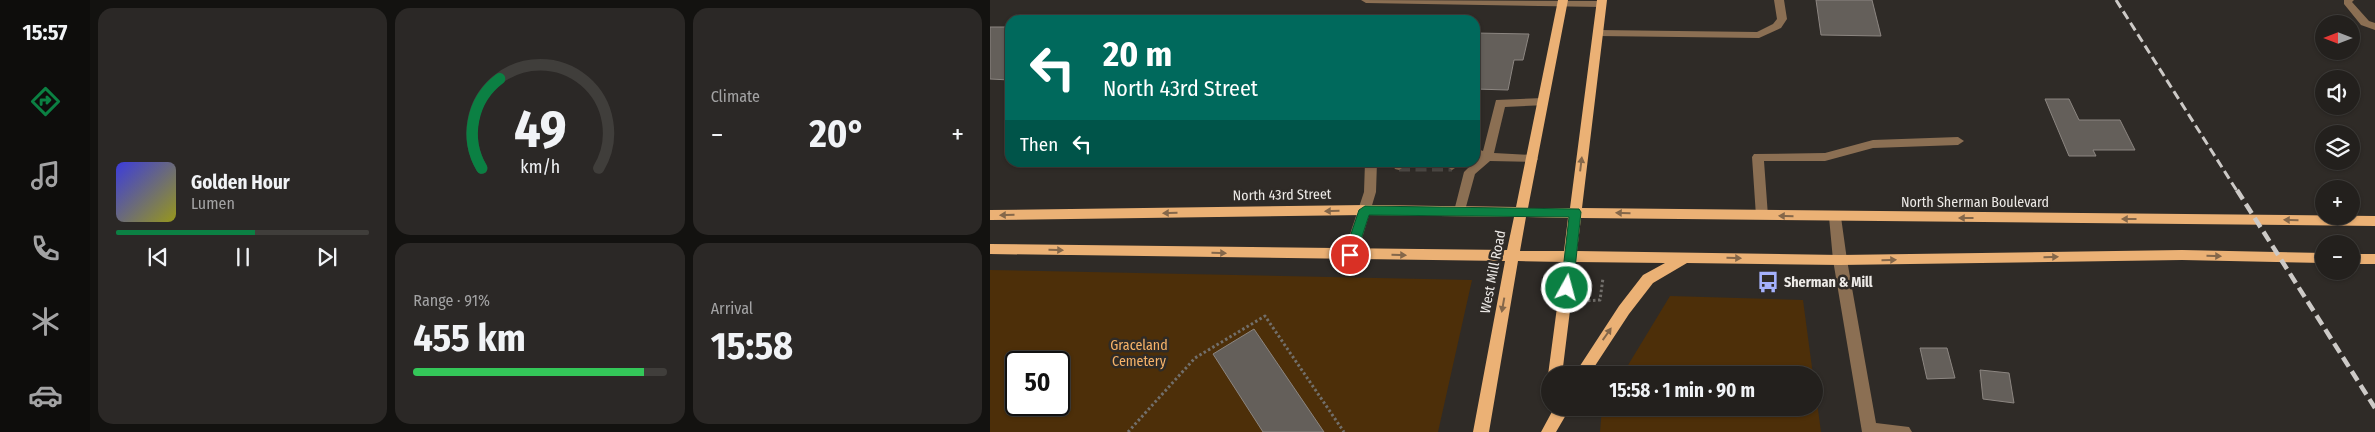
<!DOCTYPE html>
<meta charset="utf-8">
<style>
:root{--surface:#23201d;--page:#2b2826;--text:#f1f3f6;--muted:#a3a3a4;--line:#403e3b;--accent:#0b8043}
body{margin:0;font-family:"Fira Sans Condensed",sans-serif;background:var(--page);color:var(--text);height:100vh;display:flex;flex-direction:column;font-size:19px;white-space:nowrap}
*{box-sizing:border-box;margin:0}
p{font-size:16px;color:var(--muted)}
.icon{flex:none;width:28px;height:28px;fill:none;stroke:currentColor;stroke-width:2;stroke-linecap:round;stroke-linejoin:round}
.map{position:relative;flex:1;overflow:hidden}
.sheet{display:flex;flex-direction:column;gap:8px;padding:8px;background:#131210;width:900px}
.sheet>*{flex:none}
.hud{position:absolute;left:15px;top:15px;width:475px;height:152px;border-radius:15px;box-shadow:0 1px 4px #0004,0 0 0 1px var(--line);background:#00695c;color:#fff;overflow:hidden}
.needle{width:32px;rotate:270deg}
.buttons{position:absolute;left:1325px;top:15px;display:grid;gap:10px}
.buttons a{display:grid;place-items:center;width:45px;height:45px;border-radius:50%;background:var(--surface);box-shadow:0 1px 4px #0004,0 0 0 1px var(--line);font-size:25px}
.speed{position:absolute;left:15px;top:351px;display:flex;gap:10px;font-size:25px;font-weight:700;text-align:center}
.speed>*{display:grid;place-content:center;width:65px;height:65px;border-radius:50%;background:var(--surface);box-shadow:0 1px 4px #0004,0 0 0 1px var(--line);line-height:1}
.speed .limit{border:2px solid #111;border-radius:8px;background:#fff;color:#111}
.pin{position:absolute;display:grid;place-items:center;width:42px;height:42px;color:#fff;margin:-21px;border:2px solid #fff;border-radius:50%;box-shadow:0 1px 5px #0007}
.me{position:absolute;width:55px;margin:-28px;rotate:7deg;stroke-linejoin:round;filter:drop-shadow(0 0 4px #0008)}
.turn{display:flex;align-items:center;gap:18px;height:105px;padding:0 15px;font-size:22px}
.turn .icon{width:65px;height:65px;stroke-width:2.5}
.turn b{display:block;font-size:35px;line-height:42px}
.then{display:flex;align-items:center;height:48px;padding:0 15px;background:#0003;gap:10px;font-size:19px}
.big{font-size:38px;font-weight:700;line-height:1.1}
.sheet .tile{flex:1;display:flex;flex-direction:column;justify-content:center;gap:8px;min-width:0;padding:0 18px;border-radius:15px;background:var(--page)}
.sheet .dial{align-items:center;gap:0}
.dial svg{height:130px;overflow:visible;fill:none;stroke:var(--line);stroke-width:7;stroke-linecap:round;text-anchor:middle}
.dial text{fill:var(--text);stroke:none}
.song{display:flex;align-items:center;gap:15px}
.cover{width:60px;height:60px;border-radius:8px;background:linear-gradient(135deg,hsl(240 70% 55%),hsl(60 70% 35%))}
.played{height:5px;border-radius:2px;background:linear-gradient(90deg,var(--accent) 55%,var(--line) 55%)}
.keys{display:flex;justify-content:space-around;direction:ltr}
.heat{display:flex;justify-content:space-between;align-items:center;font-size:28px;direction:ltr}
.charge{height:8px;border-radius:4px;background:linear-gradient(90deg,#34c759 91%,var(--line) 0)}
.sheet .tiles{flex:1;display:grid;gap:8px;grid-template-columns:repeat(3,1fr)}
.tile:first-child{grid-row:span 2}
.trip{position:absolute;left:551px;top:366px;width:282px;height:50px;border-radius:25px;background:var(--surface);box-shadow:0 1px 4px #0004,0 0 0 1px var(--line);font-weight:700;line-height:50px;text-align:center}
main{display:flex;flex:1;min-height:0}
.tabs{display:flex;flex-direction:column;width:90px;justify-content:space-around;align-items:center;background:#0e0d0c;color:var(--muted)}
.tabs .icon{width:35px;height:35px}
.tabs .current{color:var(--accent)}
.tabs b{font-size:22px;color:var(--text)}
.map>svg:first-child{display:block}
.green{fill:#4d2f09;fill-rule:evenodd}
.building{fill:#645f5a;stroke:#8c8681}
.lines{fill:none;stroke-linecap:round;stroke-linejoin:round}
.minor-tunnel{stroke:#4c4844;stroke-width:11;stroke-dasharray:11 5.5;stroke-linecap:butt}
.path{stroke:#726f6b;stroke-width:3;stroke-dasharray:2.5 2.5;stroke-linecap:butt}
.minor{fill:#8b6f53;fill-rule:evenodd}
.major{fill:#ebb175;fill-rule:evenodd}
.rail-far1{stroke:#cdcac7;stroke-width:3;stroke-dasharray:9 4.5;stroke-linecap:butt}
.rail{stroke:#cdcac7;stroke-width:4.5;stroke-dasharray:11 5.5;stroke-linecap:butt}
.oneway{fill:#84674a}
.route{fill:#0b8043;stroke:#07532c}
.labels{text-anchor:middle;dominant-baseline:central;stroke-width:5;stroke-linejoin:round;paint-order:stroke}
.street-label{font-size:14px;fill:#edeae7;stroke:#2f2b27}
.poi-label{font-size:14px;font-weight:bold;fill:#edeae7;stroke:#2f2b27;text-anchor:start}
.park-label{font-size:14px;fill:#f7b369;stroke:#2f2b27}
</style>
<main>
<nav class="tabs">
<b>15:57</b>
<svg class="icon current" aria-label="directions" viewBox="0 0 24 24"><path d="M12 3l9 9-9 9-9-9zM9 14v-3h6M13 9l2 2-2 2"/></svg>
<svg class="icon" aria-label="music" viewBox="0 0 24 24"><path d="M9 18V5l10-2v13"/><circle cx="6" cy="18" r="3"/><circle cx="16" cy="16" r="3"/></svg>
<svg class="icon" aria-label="phone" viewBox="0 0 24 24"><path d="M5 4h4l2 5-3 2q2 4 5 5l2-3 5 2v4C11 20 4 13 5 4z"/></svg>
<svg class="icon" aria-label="climate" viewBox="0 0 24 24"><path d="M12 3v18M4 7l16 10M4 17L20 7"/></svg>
<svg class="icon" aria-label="car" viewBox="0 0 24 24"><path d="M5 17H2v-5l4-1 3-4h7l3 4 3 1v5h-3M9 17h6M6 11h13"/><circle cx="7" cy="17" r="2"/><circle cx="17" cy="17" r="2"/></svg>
</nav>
<section class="sheet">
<div class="tiles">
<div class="tile">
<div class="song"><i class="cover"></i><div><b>Golden Hour</b><p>Lumen</p></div></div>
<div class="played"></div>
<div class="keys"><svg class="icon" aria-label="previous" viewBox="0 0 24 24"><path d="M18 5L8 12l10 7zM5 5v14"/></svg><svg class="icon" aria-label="pause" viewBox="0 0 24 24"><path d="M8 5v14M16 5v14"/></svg><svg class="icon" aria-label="next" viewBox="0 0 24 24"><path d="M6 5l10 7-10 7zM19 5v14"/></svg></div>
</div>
<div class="tile dial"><svg viewBox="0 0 100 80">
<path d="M14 69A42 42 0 1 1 86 69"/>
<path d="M14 69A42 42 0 0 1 25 14" stroke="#0b8043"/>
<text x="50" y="56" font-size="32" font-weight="700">49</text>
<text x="50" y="72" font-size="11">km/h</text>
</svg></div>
<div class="tile"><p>Climate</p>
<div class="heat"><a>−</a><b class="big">20°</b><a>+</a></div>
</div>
<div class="tile"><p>Range · 91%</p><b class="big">455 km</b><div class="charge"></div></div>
<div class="tile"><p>Arrival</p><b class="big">15:58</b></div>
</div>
</section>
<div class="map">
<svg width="1385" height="432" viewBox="0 0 1385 432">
<rect width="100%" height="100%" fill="#2f2b27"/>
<path class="green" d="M0,270L482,280L448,432H0ZM26,362H69V405H26Z
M680,296L813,300L823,375H632Z
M825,387L831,432H610L612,408H825Z"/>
<path class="building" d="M826,0H882L891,36L831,35Z
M0,27H20V80L0,79Z
M485,33L539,34L533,60H524L518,90L485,89Z
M1055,99H1079L1089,120H1130L1145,150H1103L1106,156H1079Z
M264,329L334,432H273L223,354Z
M930,348H957L965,378L937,379Z
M990,370L1019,373L1024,403L993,399Z"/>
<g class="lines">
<path class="minor-tunnel" d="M409,166H462"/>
<path class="path" d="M593,301L610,300L613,278
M138,432L205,358L275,316L354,432"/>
<path class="minor" d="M371,0L611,1L616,4L611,7L376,3Z
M784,0H794L797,19L791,28L769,38L608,36L603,33L608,30L767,32L783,24L787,19Z
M1354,0H1364L1362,2L1379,21L1385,23V30L1371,25L1354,4Z
M553,98L557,99L558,102L557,105L515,107L504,153L542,155L546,156L548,159L546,162L500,161L485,174L474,214H466L464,211L474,172L488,158L485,157V148L493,151L506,100Z
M968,137L974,141L968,145L883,148L835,161H774L778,216L776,219H768L766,216L762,157L764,154L835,153L883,140Z
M375,162H387L386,192L367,255L365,259H355L353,255L374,192Z
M401,162H413L415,166L409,170L405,169Z
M474,162L462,170L456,166L458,162Z
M845,212L849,214L851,217L857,260L886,423L919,427L922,432H872L843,260L839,217L841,214Z"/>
<path class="major" d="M568,0H578L538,208H580L607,0H617L592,208L1385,216V226L591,218L587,251L850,255L1192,250L1334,253V263L1192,260L850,265L697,263L663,283L639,314L599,375H584L629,306L653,275L675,263L586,262L572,375H560V380L558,375L573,262L528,261L499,432H483L515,261L0,254V244L517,250L524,217L375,215L0,220V210L375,205L526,207ZM536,217L578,218L574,251H530Z
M1361,254H1385V264H1361Z
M564,408H580L566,432H551Z"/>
<path class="rail-far1" d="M1126,0L1247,191"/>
<path class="rail" d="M1247,190L1385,408"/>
</g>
<defs><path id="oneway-solid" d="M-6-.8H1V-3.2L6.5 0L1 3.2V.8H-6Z" transform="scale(1.25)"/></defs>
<g class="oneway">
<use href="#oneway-solid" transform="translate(591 164) rotate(-83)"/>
<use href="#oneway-solid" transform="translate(342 211) rotate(179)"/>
<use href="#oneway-solid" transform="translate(180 213) rotate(179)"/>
<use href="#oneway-solid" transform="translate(633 213) rotate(-178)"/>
<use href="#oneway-solid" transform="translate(17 215) rotate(179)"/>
<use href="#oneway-solid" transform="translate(796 216) rotate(-179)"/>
<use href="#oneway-solid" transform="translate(976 218) rotate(-180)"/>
<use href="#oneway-solid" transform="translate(1139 219) rotate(-180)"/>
<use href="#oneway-solid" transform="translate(1301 220) rotate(-179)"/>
<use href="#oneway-solid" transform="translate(66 250) rotate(1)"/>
<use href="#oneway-solid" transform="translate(229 253) rotate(1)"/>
<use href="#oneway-solid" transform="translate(409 255) rotate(1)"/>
<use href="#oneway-solid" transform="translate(1224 256) rotate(1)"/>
<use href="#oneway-solid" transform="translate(1061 257) rotate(-1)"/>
<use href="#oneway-solid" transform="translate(744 258) rotate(1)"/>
<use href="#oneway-solid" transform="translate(899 260) rotate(-1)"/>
<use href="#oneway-solid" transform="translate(513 305) rotate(100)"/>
<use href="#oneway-solid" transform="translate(617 334) rotate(-55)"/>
</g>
<path class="route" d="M375,206L589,209L591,212L583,288L577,293L571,288L579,217L379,215L366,255L360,259L354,255L369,210Z"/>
<defs>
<g id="bus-bare" transform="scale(1.725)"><path d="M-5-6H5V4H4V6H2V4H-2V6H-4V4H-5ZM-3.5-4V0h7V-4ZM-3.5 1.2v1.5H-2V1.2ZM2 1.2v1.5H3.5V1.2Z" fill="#a5b1fc" stroke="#2f2b27" stroke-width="2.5" paint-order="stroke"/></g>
</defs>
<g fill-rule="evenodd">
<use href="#bus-bare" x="778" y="282"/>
</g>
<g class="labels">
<g class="street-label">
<text transform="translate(292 195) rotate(-1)">North 43rd Street</text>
<text x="985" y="202">North Sherman Boulevard</text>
<text transform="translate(503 272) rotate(-79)">West Mill Road</text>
</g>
<g class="poi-label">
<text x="794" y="282">Sherman &amp; Mill</text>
</g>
<g class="park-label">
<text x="149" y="345">Graceland<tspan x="149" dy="16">Cemetery</tspan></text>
</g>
</g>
</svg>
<div class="buttons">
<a><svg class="needle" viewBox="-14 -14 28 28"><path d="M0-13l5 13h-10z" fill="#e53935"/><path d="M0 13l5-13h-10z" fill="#a3a3a4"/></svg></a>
<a><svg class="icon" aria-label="sound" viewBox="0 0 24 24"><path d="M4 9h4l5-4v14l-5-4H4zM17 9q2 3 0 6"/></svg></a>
<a><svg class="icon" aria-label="layers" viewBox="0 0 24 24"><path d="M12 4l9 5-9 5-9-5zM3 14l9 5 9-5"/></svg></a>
<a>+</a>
<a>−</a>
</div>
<div class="speed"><div class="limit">50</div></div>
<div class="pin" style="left:360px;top:255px;background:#d93025"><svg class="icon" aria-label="arrive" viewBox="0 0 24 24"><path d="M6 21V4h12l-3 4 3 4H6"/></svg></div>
<svg class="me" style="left:577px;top:288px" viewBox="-20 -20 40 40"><circle r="17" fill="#0b8043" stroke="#fff" stroke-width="3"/><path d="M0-11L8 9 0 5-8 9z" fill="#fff"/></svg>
<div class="trip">15:58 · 1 min · 90 m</div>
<div class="hud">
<div class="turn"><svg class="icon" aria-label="left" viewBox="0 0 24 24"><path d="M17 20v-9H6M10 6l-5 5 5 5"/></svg><div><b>20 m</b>North 43rd Street</div></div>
<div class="then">Then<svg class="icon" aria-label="left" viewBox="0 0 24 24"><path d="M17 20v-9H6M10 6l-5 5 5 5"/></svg></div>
</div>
</div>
</main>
